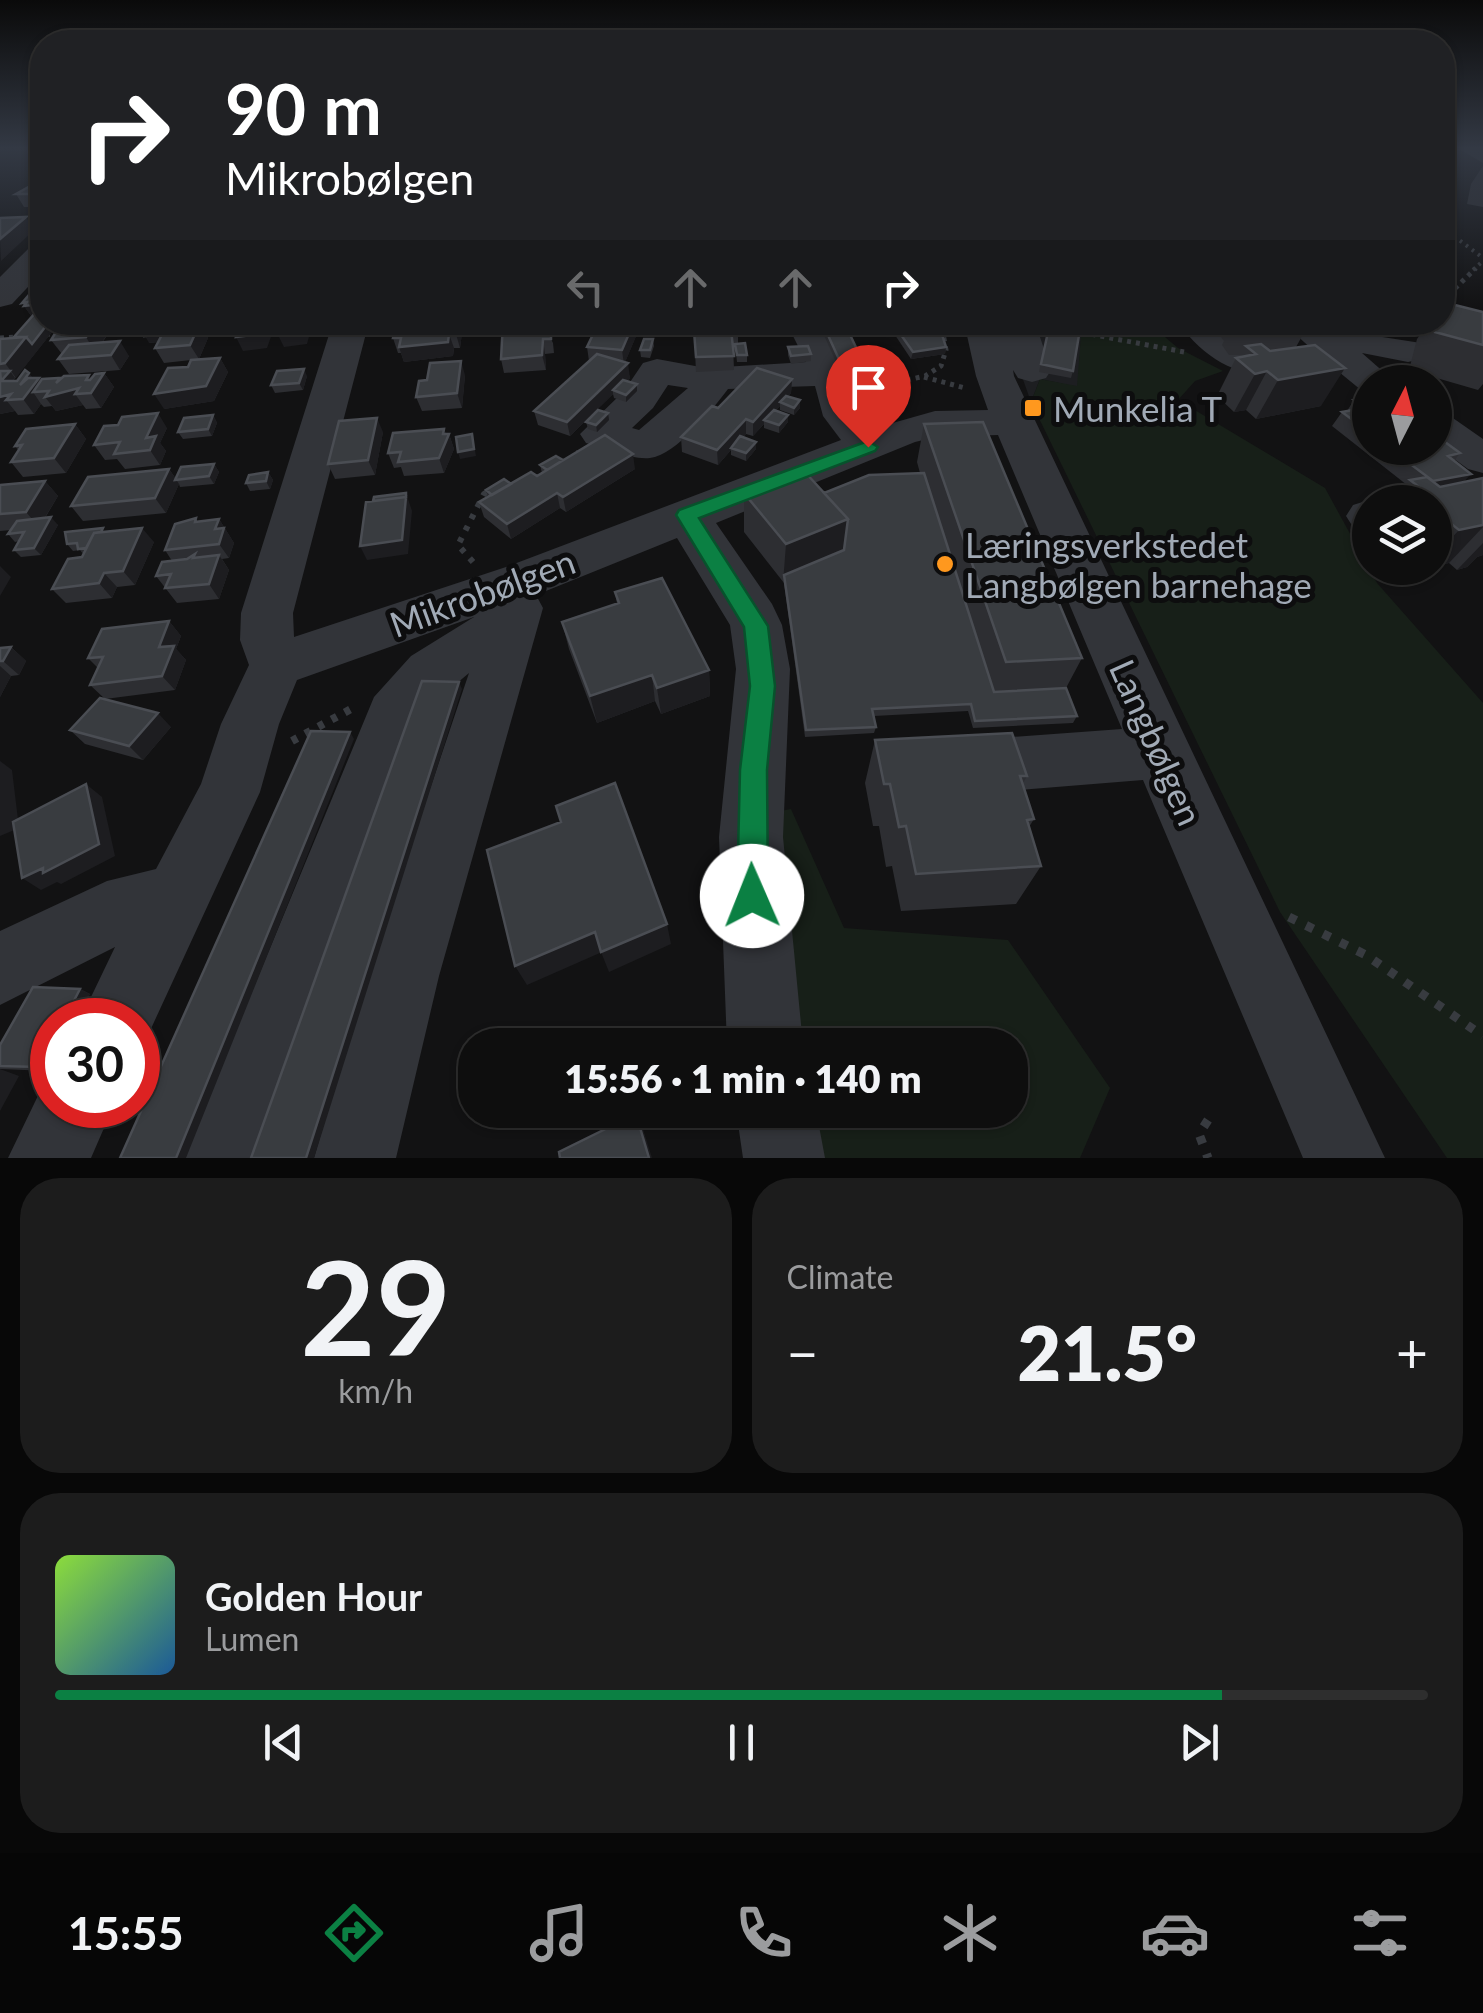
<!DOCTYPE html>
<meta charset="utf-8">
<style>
:root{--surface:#0e0e0e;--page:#1c1c1c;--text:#f1f3f6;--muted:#9b9c9e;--line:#2e2e2e;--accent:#0b8043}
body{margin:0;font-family:Lato,sans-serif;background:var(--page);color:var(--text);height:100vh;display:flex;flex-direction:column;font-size:38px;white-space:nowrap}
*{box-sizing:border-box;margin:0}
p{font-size:32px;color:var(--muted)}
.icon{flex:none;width:55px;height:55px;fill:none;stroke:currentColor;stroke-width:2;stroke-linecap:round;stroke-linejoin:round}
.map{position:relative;height:1158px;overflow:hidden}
.sheet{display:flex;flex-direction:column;gap:20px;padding:20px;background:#080808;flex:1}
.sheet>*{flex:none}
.hud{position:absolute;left:30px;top:30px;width:1425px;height:305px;border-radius:40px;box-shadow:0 2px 8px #0004,0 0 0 2px var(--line);background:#202124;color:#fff;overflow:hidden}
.needle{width:65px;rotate:6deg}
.tools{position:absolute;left:1352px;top:365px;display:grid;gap:20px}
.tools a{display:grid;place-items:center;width:100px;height:100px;border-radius:50%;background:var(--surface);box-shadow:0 2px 8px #0004,0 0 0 2px var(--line);font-size:50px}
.speed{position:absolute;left:30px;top:998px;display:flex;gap:20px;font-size:50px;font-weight:700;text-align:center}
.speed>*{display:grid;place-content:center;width:130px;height:130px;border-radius:50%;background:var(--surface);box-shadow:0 2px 8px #0004,0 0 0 2px var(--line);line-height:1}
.speed .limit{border:15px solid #d22;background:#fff;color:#111}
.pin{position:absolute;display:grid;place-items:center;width:85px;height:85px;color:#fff;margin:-102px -42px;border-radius:50% 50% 50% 0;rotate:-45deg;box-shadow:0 0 10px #0007}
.pin .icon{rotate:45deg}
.me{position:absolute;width:110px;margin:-55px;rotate:359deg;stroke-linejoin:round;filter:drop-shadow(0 0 8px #0008)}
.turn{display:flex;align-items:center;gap:35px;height:210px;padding:0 30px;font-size:45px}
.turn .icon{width:130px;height:130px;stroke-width:2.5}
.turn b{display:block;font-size:70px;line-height:85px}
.lanes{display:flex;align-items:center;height:95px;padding:0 30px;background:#0003;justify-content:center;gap:50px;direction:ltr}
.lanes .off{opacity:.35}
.big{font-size:75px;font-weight:800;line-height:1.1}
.sheet .card{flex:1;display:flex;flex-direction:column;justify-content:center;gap:15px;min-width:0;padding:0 35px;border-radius:40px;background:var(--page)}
.sheet .dial{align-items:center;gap:0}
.dial b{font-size:130px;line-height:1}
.song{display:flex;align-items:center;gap:30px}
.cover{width:120px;height:120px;border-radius:15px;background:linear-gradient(135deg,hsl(90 70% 55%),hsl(210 70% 35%))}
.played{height:10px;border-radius:5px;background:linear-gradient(90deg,var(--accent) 85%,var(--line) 85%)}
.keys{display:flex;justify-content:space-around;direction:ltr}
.heat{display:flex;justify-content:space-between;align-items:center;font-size:55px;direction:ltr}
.sheet .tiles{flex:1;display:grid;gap:20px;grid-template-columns:1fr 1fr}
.card:last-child{grid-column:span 2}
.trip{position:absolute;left:458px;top:1028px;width:570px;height:100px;border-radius:40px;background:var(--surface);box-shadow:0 2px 8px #0004,0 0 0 2px var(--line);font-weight:800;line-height:100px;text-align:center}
.tabs{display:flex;height:160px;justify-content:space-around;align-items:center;background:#060606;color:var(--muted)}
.tabs .icon{width:70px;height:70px}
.tabs .current{color:var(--accent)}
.tabs b{font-size:45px;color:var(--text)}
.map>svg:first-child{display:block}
.built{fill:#1d1e21}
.green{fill:#171f18}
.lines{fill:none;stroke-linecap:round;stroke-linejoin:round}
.path-far4{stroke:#383b40;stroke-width:4;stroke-dasharray:2.5 5;stroke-linecap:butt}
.path-far3{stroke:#383b40;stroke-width:5;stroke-dasharray:4 5;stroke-linecap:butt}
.path-far2{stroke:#383b40;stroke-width:6;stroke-dasharray:5 8;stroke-linecap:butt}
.path-far1{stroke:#383b40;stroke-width:8;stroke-dasharray:6 9;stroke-linecap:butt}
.path{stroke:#383b40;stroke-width:9;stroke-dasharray:8 11;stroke-linecap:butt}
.minor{fill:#323439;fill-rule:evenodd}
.wall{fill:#2d2e32}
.shaded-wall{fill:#1d1d20}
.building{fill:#393c40;stroke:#4a4d53;stroke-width:2.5}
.route{fill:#0b8043;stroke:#07532c;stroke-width:2.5}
.poi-dot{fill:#ff981e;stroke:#0d0d0e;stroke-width:4}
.labels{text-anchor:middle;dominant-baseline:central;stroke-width:10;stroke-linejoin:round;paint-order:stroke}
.poi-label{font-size:35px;fill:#a1aab6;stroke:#0d0d0e;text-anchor:start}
.street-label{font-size:35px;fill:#a1aab6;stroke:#0d0d0e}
</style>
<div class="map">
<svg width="1483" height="1158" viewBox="0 0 1483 1158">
<rect width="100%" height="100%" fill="#121213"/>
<path class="built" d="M1003,323H1082L1078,387L1040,379L1031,402Z"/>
<path class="green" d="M1082,323H1165L1153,327L1178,348L1223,371L1195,381L1178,400L1325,488L1377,583L1483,703V1158H1447L1280,912L1031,402L1040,379L1077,386Z
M791,809L844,928L1008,940L1110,1088L1080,1158H804L794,1110H1010V1045H787L765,814Z"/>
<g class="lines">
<path class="path-far4" d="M1442,176L1455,163
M1442,227L1483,258
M1473,270L1483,261"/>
<path class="path-far3" d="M1442,301L1476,268
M866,322L879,329
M1074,331L1184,352
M46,334H53L61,322
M0,338L19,337
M924,377L965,388
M898,382L925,376L941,366L946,350L941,322"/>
<path class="path-far2" d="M473,562L458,545L484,494L491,490"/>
<path class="path-far1" d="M292,741L351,709"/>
<path class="path" d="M1289,917L1366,955L1483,1036
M1208,1120L1199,1134L1208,1158"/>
<path class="minor" d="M1456,147H1483V163Z
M42,243V272L12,304L0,307V277L31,246Z
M333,322H369L293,613L294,637L506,567L841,440L823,416L815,386L728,389C713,409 676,455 650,458C631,460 605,448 586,443L580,434L624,391L643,363L657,359L706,368L806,362L786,322H822L850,374L864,413L875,428L935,411L988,410L976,376L964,322H1035L1051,370L1046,378L1032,382L1018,378L1013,370L1014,376L1385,1158H1303L1143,780L956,795L935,787L926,768L935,749L956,741L1122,729L998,435L936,437L915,442L716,523L772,604L782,625L790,669L783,837L803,1045H727L719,837L736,669L730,625L677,538L536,595L543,608L439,976L396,1158H314L367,976L469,673L437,700L420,723L265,1158H183L374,697L411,656L474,617L297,680L279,724L260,792L143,1046L138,1049V1020H80L115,947L0,1005V931L107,881L156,869L201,784L221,724L249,665L240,640L241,613ZM668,385L688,388L639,430L632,428L653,408Z
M1178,322H1215C1242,355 1276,357 1315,352L1282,322H1323L1331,329L1421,343L1427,351L1421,359L1408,362L1362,353L1395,382H1370V393L1361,390L1339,372C1273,382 1220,382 1178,322Z
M1435,412L1450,416L1483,439V473L1468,469L1435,445Z
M1369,500L1379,502H1370V532L1353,527L1346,516L1353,505Z
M52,1075V1105H114L91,1158H8L47,1077Z
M736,1110H816L825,1158H743Z"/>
</g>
<path class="wall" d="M42,147V160H32L25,148Z
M1442,147H1455L1443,167H1442Z
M1483,166V207L1467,204L1471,184Z
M42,183V207H24L16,194Z
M34,289L42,322H60L13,381L39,378L41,381L60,378L61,379L91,378L104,373L114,387L101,408L86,409L83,405L56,411L52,406L44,407L41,404L34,414L18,415L15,411L0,414V339L14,337L32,317L22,303Z
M1483,312V384L1478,390L1409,370L1417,339L1429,322H1442Z
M62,322H116L102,343L129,356L120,370L69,374L58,359L62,354L51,340Z
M157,322H226L201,325L208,338L199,359L220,358L228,372L214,401L164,409L191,360L164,363L155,348L158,342L149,343Z
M642,322L625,362L630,378L627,381L637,384V391L626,402L614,398L613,394L570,436L538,425L534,411L589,361L587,347Z
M645,322H658L656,330L646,329Z
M739,322L750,329V336L740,337Z
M818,322H844L870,377L869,384L847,386Z
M889,322H938L946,347L945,354L911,359L889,326Z
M1035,322H1068L1067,326L1073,371L1071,378L1039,372L1048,328L1036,327Z
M1210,322H1310L1296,347L1321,406L1256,419L1246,410L1234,412L1217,396L1236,358L1242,355H1229L1222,345L1224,341Z
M546,329L553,343L554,353L545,354L546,370L504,373L501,359Z
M738,330V344L747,355V362H737L735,344H733L734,370L696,372L694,331Z
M462,333L460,348H454L453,356L404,362L401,353H398L393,338Z
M653,339L654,346L650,358L641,357L640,350Z
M788,347L811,354V361L791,364L788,355Z
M465,375L462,408L422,411L416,397Z
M307,376L303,390L275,393L271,385Z
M792,379L791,393L788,396L800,400V408L794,415L780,410V406L776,410L788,422L779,433L764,428V424L753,436L746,434L743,437L756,449L746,461L731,455V450L718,465L682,452L681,437L718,408Z
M1370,399V448H1435L1460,453L1454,461L1464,482L1483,478V555L1477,557L1467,567L1457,570L1449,563L1435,566V502H1393L1407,485L1332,426L1342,412L1347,411L1354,400Z
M608,413L609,420L597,432L588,429L586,422Z
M213,415L217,423L212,436L183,439L178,432Z
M75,424L86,439L66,473L23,477L11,462L18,450L15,446Z
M924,424L1082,658L1066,688L1077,716L1073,723L973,728L968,711L874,716L876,727L874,733L805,737L784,583L744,532V493H824L920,473L917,462Z
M167,428L160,443L166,451L160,465L125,469L117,459L105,460L94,445Z
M444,429L446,434H449L454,449L444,473L404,476L401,467L394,468L388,453Z
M383,432L375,475L335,479L328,464Z
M576,450L635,469L566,512L560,508L511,539L484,517L479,502L488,497L486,490L537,476L542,473L540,465L563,460L576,453Z
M214,464L219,472L214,484L180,487L179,484L166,513L83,521L71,506L169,469L176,479Z
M268,472L273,480L270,489L250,491L246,483Z
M45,481L58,496L45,518L58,525L41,555L21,557L14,550L19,541L15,542L8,534L11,530L0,531V485Z
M219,519L234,543L229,558L222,559L229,570L219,599L177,603L156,576L172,561L165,550L199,521Z
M105,532L154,542L135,585L117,587L112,598L66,603L52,589L83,554L80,550L73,551L67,544Z
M615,592L709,670L710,696L661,714L655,701L597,723L569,649L562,622L617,604Z
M169,621L181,636L176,649L186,660L175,690L105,699L90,685L98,668L88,658Z
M11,647L26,661L19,675L11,676L0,697V648Z
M171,727L143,760L85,744L70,730Z
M875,740L1027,776L1023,783L1034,819L1029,827L1041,866L1016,904L901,911L892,866L886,867L879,826H873L865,783Z
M80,989L90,994L76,1020H52V1065L49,1071L0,1069V1045Z"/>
<path class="shaded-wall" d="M26,217L34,230L1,261L0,239Z
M42,304V319L34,320L24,306Z
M49,322H60L16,378L5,363L26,337Z
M97,322H116L95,352L86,337Z
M185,322H226L201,325L208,338L199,359L190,345L185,339L149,343L145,336Z
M264,322H277L279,327L313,322L307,344L284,347L277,333L272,334L267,348L243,351L236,337Z
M458,322H460L462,333L460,348L456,334Z
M634,322H642L624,365L622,350Z
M449,334L454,348L453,356L404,362L399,347Z
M543,339L545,354L546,370L542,355Z
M120,341L129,356L120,370L111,355Z
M946,347L945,354L911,359L913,352Z
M220,358L228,372L214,401L164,409L154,394Z
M461,361L465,375L462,408L457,393Z
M628,363L630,378L616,392L613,390V394L570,436L567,422Z
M1345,368L1321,406L1256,419L1278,380Z
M304,369L307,376L303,390L299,383Z
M10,371L15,378L2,394H11L6,400L15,411L0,414V382Z
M1267,371L1246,410L1234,412L1255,374Z
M29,373L36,382L39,378L49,391L33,392L41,404L34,414L23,399L20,385Z
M104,373L114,387L101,408L91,393L86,380L89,375L96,385Z
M60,378L69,391L79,388L75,394L83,405L56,411L45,397Z
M792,379L791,393L782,403L780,402V406L766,421L764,420V424L753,436V422Z
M637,384V391L626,402V395Z
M800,400V408L794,415V408Z
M158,413L167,428L160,443L166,451L160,465L150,450L146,438Z
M608,413L609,420L597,432L596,425Z
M213,415L217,423L212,436L208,429Z
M788,415V422L779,433V425Z
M377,418L383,432L375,475L368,460Z
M746,419V434L733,448H731V450L718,465L717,450Z
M75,424L86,439L66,473L54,458Z
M444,429L447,438L449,434L454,449L444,473L439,458Z
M472,434L476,456L460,459L458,452Z
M756,442V449L746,461V453Z
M633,454L635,469L566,512L563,497Z
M214,464L219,472L214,484L209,476Z
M169,469L179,484L166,513L155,498Z
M268,472L273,480L270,489L266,481Z
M1471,474L1458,488L1421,496L1433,481Z
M45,481L58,496L39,527L26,512Z
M406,493L412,511L408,554L367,560L360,546Z
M557,493L560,508L511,539L507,524Z
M51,517L58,525L41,555L34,548Z
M219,519L234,543L229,558L219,544L215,529Z
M848,519L843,558L784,575L783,583L786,544Z
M1483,525V527L1449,563L1435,566V556L1459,530Z
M142,528L154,542L135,585L123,571Z
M1483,543V555L1477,557L1467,567L1457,570Z
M219,555L229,570L219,599L209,584Z
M0,566L11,577L0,596Z
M104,573L117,587L112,598L99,583Z
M169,621L181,636L176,649L186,660L175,690L162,676L159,647Z
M11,647L26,661L19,675L3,661Z
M0,666L11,676L0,697Z
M709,670L710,696L661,714L657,688Z
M652,675L655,701L597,723L590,696Z
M459,682L462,689L314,1158H306Z
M158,713L171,727L143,760L129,746Z
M350,732L354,739L186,1158H176Z
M0,761L12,770L19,828L0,836Z
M86,784L102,797L115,856L61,884L57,882L41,890L22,878Z
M667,924L671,944L609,972L601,952Z
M595,932L602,952L527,985L515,966Z
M80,989L90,994L76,1020H64Z
M52,1041V1065L49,1071L39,1067Z
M0,1069L19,1076L0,1111Z
M636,1114L642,1126L652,1158H649Z"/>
<path class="building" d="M42,183V194H16L34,184Z
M26,217L0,239V218Z
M42,288V304L24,306L27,302L22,303L34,289Z
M1443,302L1483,312V345L1435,332L1437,322H1442Z
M36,312H42V322H49L32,344L26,337H14Z
M62,322H97L86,337L51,340Z
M185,322L183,326L165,329L162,334L145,336L151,323Z
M241,322H264L260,334L236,337Z
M280,322H303L301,330L277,332Z
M397,322H458L456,334H449L448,342L399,347L401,338H393Z
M503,322H543V329L551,328V339H543L542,355L501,359Z
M599,322H634L622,350L587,347Z
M701,322H737L738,330H731L734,356L696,357L694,331H701Z
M739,322H749L750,329H740Z
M822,322H844L870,377L848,379Z
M892,322H938L946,347L913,352Z
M200,323L190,345L155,348L165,329Z
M1050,323L1080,329L1073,371L1041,364Z
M26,337L5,363L0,364V339Z
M644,339H653L650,350H640Z
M120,341L111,355L58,359L69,345Z
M745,343L747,355H737L735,344Z
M1261,344L1270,351L1315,345L1345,368L1278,380L1267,371L1255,374L1236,358L1256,354L1246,346Z
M808,346L811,354L791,356L788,347Z
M597,354L628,363L567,422L534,411Z
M220,358L206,386L154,394L168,368L188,367L191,360Z
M461,361L457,393L416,397L419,381L427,380L430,363Z
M757,368L792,379L753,422L746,419L717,450L681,437L712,406L718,408Z
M304,369L299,383L271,385L277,371Z
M25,370L29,373L20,385L28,378H39L23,399L6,400L11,394L0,397V381H17Z
M0,371H10L1,381Z
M104,373L91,393L75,394L79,388L45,397L49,391L33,392L42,379L60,378L56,383L64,376L89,375L86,380H90L95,374Z
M623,380L637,384L626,395L613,390Z
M786,396L800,400L794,408L780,402Z
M1368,398L1370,399V433L1342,412L1364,408L1354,400Z
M598,410L608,413L596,425L586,422Z
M774,410L788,415L779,425L764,420Z
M158,413L146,438L156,436L150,450L114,454L120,442L94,445L104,426L118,425L122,417Z
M213,415L208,429L178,432L184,418Z
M377,418L368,460L328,464L339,421Z
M983,422L1082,658L1006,662L924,424Z
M75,424L54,458L11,462L22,445L15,446L26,429Z
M444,429L443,434H449L439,458L398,462L401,452L388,453L393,433Z
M472,434L474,449L458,452L456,437Z
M605,435L633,454L563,497L557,493L507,524L479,502L531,472L537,476Z
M740,436L756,442L746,453L731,448Z
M1445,442L1460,453L1448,456L1471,474L1433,481L1389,448H1435V444Z
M556,456L563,460L547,470L540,465Z
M214,464L209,476L175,480L181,467Z
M169,469L155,498L71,506L88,477Z
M804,471L848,519L786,544L744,493Z
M268,472L266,481L246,483L249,475Z
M924,473L994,692L1066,688L1077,716L975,721L971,704L872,709L876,727L806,730L784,575L844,550L848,519L824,493L869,475Z
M1427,477L1440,487L1483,478V525L1459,530L1435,511V502H1425L1413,492L1423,490L1410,480Z
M504,479L511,484L492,495L486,490Z
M45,481L26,512L0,514V485Z
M406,493V497L373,501L374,497Z
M406,497L402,540L360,546L366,502Z
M51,517L34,548L14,550L24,532L8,534L17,521Z
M196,518L195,522L219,519L215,529L224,528L219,544L165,550L175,524Z
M103,528L101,532L94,533L86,548L78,549L77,543L67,544L65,532Z
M142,528L123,571L104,573L99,583L52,589L68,559L82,557L94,533Z
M195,554L193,558L219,555L209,584L165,588L171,574L156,576L162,562L187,559Z
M662,578L709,670L657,688L652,675L590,696L562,622L619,603L615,592Z
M169,621L159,647L174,646L162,676L90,685L103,657L88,658L102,629Z
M11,647L3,661H0V648Z
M422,681L459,682L306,1158H251Z
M100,698L158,713L129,746L70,730Z
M311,731L350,732L176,1158H120Z
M1012,733L1027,776H1020L1034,819L1027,820L1041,866L916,874L906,826L899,827L890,784H884L875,740Z
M615,783L667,924L601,952L595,932L515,966L487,850L561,822L556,806Z
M86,784L99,844L43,873V868L22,878L13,822Z
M33,987L80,989L64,1020H52V1041L39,1067L0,1066V1045Z
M636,1114L649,1158H560L559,1152Z"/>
<linearGradient id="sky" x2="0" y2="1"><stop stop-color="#0a0a0a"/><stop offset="0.48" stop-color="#333944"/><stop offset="1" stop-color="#333944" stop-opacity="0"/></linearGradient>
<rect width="1483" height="309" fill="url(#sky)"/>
<path class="route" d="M868,441L878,447L875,451L699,518L768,626L775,686L767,770L768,896L763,907L752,912L742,907L737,896L740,770L750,686L744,627L676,515L679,510Z"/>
<g class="poi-dot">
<rect x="1023" y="398" width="20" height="20" rx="5"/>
<circle cx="945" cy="564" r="10"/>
</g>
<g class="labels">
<g class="poi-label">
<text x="1053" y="408">Munkelia T</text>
<text x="965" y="544">Læringsverkstedet<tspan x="965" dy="40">Langbølgen barnehage</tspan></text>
</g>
<g class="street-label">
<text transform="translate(482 592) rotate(-20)">Mikrobølgen</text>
<text transform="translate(1157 742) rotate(66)">Langbølgen</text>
</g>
</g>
</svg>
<div class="tools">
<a><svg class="needle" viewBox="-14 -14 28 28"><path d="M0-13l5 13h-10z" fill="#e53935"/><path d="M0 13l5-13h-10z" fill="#9b9c9e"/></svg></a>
<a><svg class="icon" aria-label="layers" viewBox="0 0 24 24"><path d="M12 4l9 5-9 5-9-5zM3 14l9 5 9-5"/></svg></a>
</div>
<div class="speed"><div class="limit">30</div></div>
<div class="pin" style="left:868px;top:447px;background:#d93025"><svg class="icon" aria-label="arrive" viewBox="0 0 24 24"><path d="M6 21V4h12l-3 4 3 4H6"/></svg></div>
<svg class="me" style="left:752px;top:896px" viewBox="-20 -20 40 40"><circle r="19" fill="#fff"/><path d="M0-13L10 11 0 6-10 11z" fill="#0b8043"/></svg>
<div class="trip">15:56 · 1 min · 140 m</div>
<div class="hud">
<div class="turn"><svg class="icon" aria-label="right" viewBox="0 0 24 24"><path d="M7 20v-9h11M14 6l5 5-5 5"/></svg><div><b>90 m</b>Mikrobølgen</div></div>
<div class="lanes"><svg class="icon off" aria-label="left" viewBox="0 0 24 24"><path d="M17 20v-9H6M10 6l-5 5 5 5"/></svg><svg class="icon off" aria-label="ahead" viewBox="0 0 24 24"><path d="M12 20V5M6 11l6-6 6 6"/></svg><svg class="icon off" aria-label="ahead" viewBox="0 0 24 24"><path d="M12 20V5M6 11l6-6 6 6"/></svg><svg class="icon" aria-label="right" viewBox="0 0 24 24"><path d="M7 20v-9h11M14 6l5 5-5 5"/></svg></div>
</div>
</div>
<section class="sheet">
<div class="tiles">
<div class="card dial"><b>29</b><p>km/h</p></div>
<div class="card"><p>Climate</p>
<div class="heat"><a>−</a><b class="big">21.5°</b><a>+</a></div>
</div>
<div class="card">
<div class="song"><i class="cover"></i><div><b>Golden Hour</b><p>Lumen</p></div></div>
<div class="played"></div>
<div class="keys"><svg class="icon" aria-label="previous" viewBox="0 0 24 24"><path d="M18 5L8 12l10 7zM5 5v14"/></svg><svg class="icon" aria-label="pause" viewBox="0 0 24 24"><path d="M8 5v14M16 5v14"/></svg><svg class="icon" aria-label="next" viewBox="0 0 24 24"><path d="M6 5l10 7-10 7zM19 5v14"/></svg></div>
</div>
</div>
</section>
<nav class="tabs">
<b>15:55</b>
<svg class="icon current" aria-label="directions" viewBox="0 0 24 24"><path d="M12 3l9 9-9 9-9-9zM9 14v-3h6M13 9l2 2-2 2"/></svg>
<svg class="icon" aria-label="music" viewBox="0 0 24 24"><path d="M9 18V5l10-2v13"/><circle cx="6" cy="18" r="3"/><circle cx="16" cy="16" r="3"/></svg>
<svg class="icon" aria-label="phone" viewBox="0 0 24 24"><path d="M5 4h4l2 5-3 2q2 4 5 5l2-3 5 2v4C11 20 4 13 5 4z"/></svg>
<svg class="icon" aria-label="climate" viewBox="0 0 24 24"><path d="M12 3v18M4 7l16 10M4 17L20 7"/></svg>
<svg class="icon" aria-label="car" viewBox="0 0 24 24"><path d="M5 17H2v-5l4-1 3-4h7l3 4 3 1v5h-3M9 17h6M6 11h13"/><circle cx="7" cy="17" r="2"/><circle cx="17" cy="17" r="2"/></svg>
<svg class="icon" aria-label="filters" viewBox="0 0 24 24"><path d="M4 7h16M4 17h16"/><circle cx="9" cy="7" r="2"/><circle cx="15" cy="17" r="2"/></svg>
</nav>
